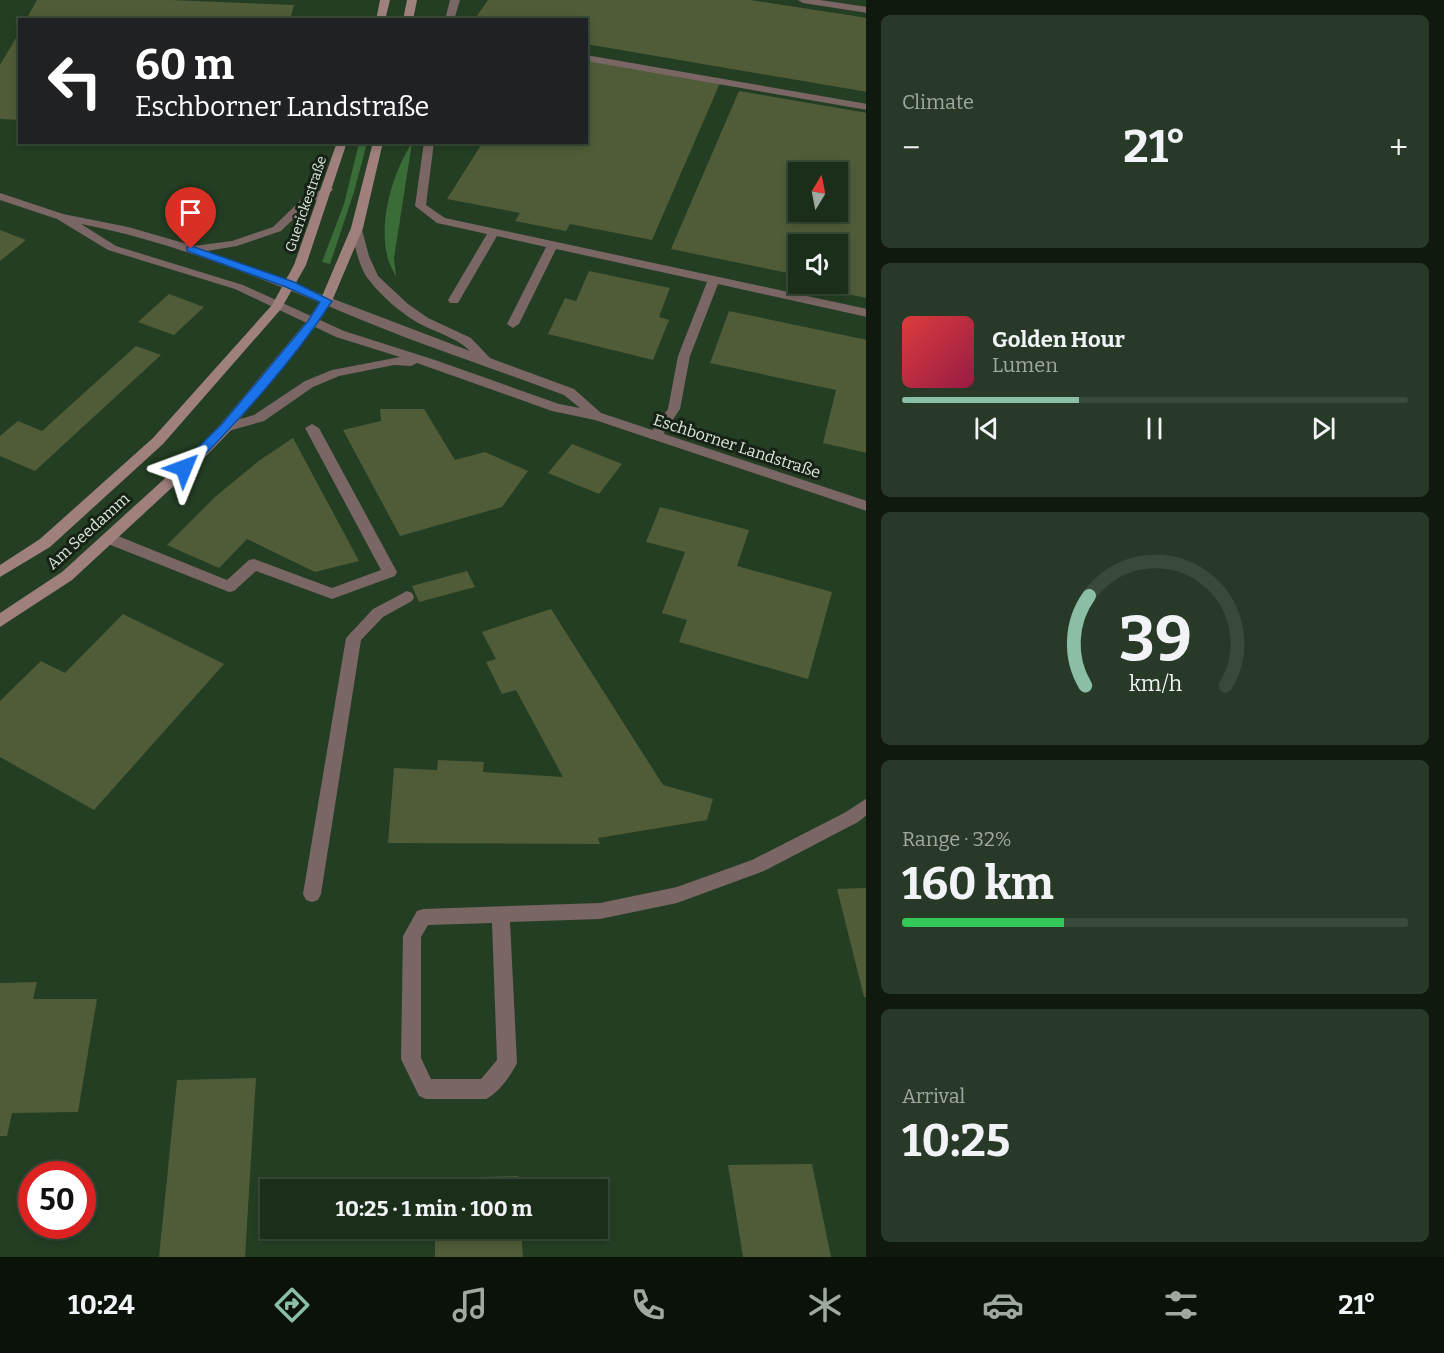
<!DOCTYPE html>
<meta charset="utf-8">
<style>
:root{--surface:#1b2e1a;--page:#283a27;--text:#f1f3f6;--muted:#a0a8a2;--line:#394a39;--accent:#8abfa5}
body{margin:0;font-family:Bitter,serif;background:var(--page);color:var(--text);height:100vh;display:flex;flex-direction:column;font-size:22px;white-space:nowrap}
*{box-sizing:border-box;margin:0}
p{font-size:20px;color:var(--muted)}
.icon{flex:none;width:33px;height:33px;fill:none;stroke:currentColor;stroke-width:2;stroke-linecap:round;stroke-linejoin:round}
.map{position:relative;flex:1;overflow:hidden}
.panel{display:flex;flex-direction:column;gap:15px;padding:15px;background:#0f190e;width:578px}
.panel>*{flex:none}
.top-card{position:absolute;left:18px;top:18px;width:570px;height:126px;border-radius:0px;box-shadow:0 3px 9px #0003,0 0 0 2px var(--line);background:#202124;color:#fff;overflow:hidden}
.needle{width:39px;rotate:10deg}
.controls{position:absolute;left:788px;top:162px;display:grid;gap:12px}
.controls a{display:grid;place-items:center;width:60px;height:60px;border-radius:0px;background:var(--surface);box-shadow:0 3px 9px #0003,0 0 0 2px var(--line);font-size:30px}
.speed{position:absolute;left:18px;top:1161px;display:flex;gap:12px;font-size:30px;font-weight:700;text-align:center}
.speed>*{display:grid;place-content:center;width:78px;height:78px;border-radius:50%;background:var(--surface);box-shadow:0 3px 9px #0003,0 0 0 2px var(--line);line-height:1}
.speed .limit{border:9px solid #d22;background:#fff;color:#111}
.pin{position:absolute;display:grid;place-items:center;width:51px;height:51px;color:#fff;margin:-62px -26px;border-radius:50% 50% 50% 0;rotate:-45deg;box-shadow:0 0 6px #0007}
.pin .icon{rotate:45deg}
.me{position:absolute;width:66px;margin:-33px;rotate:46deg;stroke-linejoin:round;filter:drop-shadow(0 0 4px #0008)}
.turn{display:flex;align-items:center;gap:21px;height:126px;padding:0 18px;font-size:27px}
.turn .icon{width:78px;height:78px;stroke-width:2.5}
.turn b{display:block;font-size:42px;line-height:51px}
.big{font-size:45px;font-weight:700;line-height:1.1}
.panel .card{flex:1;display:flex;flex-direction:column;justify-content:center;gap:9px;min-width:0;padding:0 21px;border-radius:9px;background:var(--page)}
.panel .dial{align-items:center;gap:0}
.dial svg{height:156px;overflow:visible;fill:none;stroke:var(--line);stroke-width:7;stroke-linecap:round;text-anchor:middle}
.dial text{fill:var(--text);stroke:none}
.song{display:flex;align-items:center;gap:18px}
.cover{width:72px;height:72px;border-radius:9px;background:linear-gradient(135deg,hsl(0 70% 55%),hsl(340 70% 35%))}
.played{height:6px;border-radius:3px;background:linear-gradient(90deg,var(--accent) 35%,var(--line) 35%)}
.keys{display:flex;justify-content:space-around;direction:ltr}
.heat{display:flex;justify-content:space-between;align-items:center;font-size:33px;direction:ltr}
.charge{height:9px;border-radius:4px;background:linear-gradient(90deg,#34c759 32%,var(--line) 0)}
.trip{position:absolute;left:260px;top:1179px;width:348px;height:60px;border-radius:0px;background:var(--surface);box-shadow:0 3px 9px #0003,0 0 0 2px var(--line);font-weight:700;line-height:60px;text-align:center}
.tabs{display:flex;height:96px;justify-content:space-around;align-items:center;background:#0b120a;color:var(--muted)}
.tabs .icon{width:42px;height:42px}
.tabs .selected{color:var(--accent)}
.tabs b{font-size:27px;color:var(--text)}
main{display:flex;flex:1;min-height:0}
.map>svg:first-child{display:block}
.green{fill:#3a6c38}
.building{fill:#505c38;fill-rule:evenodd}
.lines{fill:none;stroke-linecap:round;stroke-linejoin:round}
.lane{fill:#7a6664;fill-rule:evenodd}
.street{fill:#7a6664;fill-rule:evenodd}
.secondary{fill:#9f807d;fill-rule:evenodd}
.route{fill:#1a73e8;stroke:#114b97;stroke-width:1.5}
.labels{text-anchor:middle;dominant-baseline:central;stroke-width:6;stroke-linejoin:round;paint-order:stroke}
.far-street-label{font-size:14px;fill:#dbead9;stroke:#162215}
.street-label{font-size:16px;fill:#dbead9;stroke:#162215}
</style>
<main>
<div class="map">
<svg width="867" height="1257" viewBox="0 0 867 1257">
<rect width="100%" height="100%" fill="#243e23"/>
<path class="green" d="M359,143H367L354,192L330,264L322,262L344,204Z
M412,143L394,258L396,277C393,270 388,262 387,255C379,219 393,172 412,143Z"/>
<path class="building" d="M37,0H170L294,5L290,20H26Z
M488,0H750L867,18V92L586,44V20H474Z
M20,31V120L0,119V65Z
M586,60L720,83L652,240L570,224L566,231L515,221L520,213L447,199L483,142H586Z
M739,91L867,113V298L841,293L844,284L837,283V244H798V275L671,249ZM798,172H837V212H798Z
M0,230L26,240L0,261Z
M589,271L670,288L659,317L669,320L653,360L548,334L565,298L576,301Z
M169,294L204,307L174,335L138,322Z
M729,311L867,340V453L823,443L836,390L710,363Z
M136,346L161,355L35,471L0,456V436L18,421L42,431Z
M380,409H424L455,460L485,452L528,471L502,507L400,536L343,430L381,421Z
M293,438L359,561L315,572L247,539L219,568L167,545L215,497L260,460Z
M572,444L622,464L599,494L548,473Z
M660,507L749,530L737,566L832,592L808,679L679,642L687,620L662,613L685,552L646,542Z
M467,571L475,587L419,602L412,586Z
M551,609L663,785L713,799L707,820L598,838L600,844L388,843L394,768L437,770L438,760L484,762L483,772L563,777L516,690L502,694L486,662L496,659L482,632Z
M123,614L224,664L94,810L0,757V701L41,661L65,673Z
M867,888V997H864L837,889Z
M37,982L33,999H97L78,1112L12,1113L7,1136H0V983Z
M256,1078L245,1257H159L177,1080Z
M812,1164L831,1257H743L728,1165Z
M518,1176L519,1190H434V1178Z
M435,1228H521L523,1257H435Z"/>
<g class="lines">
<path class="lane" d="M450,0H460L454,20H445Z
M798,0H820L867,7V13L803,3Z
M586,55L867,104V110L586,61Z
M424,142H434L426,205L445,218L867,309V317L718,284L690,356L680,409L660,439H650L648,436L668,409L678,356L707,282L556,249L519,324L513,328L507,324L546,247L497,236L458,303H450L448,300L487,234L437,223L415,206Z
M312,424L319,428L397,572L395,576L332,599L256,571L234,591L229,592L103,542L101,538L108,533L113,534L227,580L249,560L254,559L332,588L381,570L305,428Z
M407,591L412,593L414,597L412,601L383,617L361,640L321,894L318,900L312,902L306,900L303,894L346,638L373,609Z"/>
<path class="street" d="M328,186L333,189L332,191L309,204L281,231L237,246L207,251L470,351C457,338 438,333 422,325C403,315 382,297 369,280C358,266 355,245 351,228L353,226H361L369,256L378,276L408,304L428,318L471,338L490,358L574,389L601,413L867,501V511L595,420L552,411L417,363L411,366L394,365L339,376L313,387L264,421L225,432L220,431L218,428L220,425L254,415L305,381L332,370L400,357L336,337L235,289L108,250L57,219L0,200V193L63,214L128,227L194,246L232,241L273,227L301,200ZM81,224C174,242 260,278 347,314C418,344 492,368 564,395L580,408L559,404L435,360L344,331L243,285L116,246Z
M867,798V815L858,822L764,871L677,903L600,919L510,922L517,1063C511,1075 499,1093 486,1099H426L419,1096L401,1059L403,936L417,911L423,909L600,903L677,887L752,860L846,812ZM492,923L497,1060L481,1079H431L421,1058V937L428,925Z"/>
<path class="secondary" d="M380,0H390L385,20H376Z
M407,0H417L413,20H403Z
M337,142H347L306,265L281,309L163,444L50,547L0,577V565L40,539L153,438L272,305L294,265Z
M373,142H383L363,228L332,301L316,326L230,431L205,457L72,580L0,627V613L62,572L195,451L220,425L307,321L320,301L351,228Z"/>
</g>
<path class="route" d="M191,246L294,282L332,301C292,363 240,419 189,471H180V465L221,425L308,321L320,302L286,287L187,251V247Z"/>
<g class="labels">
<g class="far-street-label">
<text transform="translate(306 204) rotate(-71)">Guerickestraße</text>
</g>
<g class="street-label">
<text transform="translate(737 446) rotate(18)">Eschborner Landstraße</text>
<text transform="translate(88 531) rotate(-42)">Am Seedamm</text>
</g>
</g>
</svg>
<div class="controls">
<a><svg class="needle" viewBox="-14 -14 28 28"><path d="M0-13l5 13h-10z" fill="#e53935"/><path d="M0 13l5-13h-10z" fill="#a0a8a2"/></svg></a>
<a><svg class="icon" aria-label="sound" viewBox="0 0 24 24"><path d="M4 9h4l5-4v14l-5-4H4zM17 9q2 3 0 6"/></svg></a>
</div>
<div class="speed"><div class="limit">50</div></div>
<div class="pin" style="left:191px;top:249px;background:#d93025"><svg class="icon" aria-label="arrive" viewBox="0 0 24 24"><path d="M6 21V4h12l-3 4 3 4H6"/></svg></div>
<svg class="me" style="left:184px;top:468px" viewBox="-20 -20 40 40"><path d="M0-17L14 15 0 8-14 15z" fill="#1a73e8" stroke="#fff" stroke-width="4"/></svg>
<div class="trip">10:25 · 1 min · 100 m</div>
<div class="top-card">
<div class="turn"><svg class="icon" aria-label="left" viewBox="0 0 24 24"><path d="M17 20v-9H6M10 6l-5 5 5 5"/></svg><div><b>60 m</b>Eschborner Landstraße</div></div>
</div>
</div>
<section class="panel">
<div class="card"><p>Climate</p>
<div class="heat"><a>−</a><b class="big">21°</b><a>+</a></div>
</div>
<div class="card">
<div class="song"><i class="cover"></i><div><b>Golden Hour</b><p>Lumen</p></div></div>
<div class="played"></div>
<div class="keys"><svg class="icon" aria-label="previous" viewBox="0 0 24 24"><path d="M18 5L8 12l10 7zM5 5v14"/></svg><svg class="icon" aria-label="pause" viewBox="0 0 24 24"><path d="M8 5v14M16 5v14"/></svg><svg class="icon" aria-label="next" viewBox="0 0 24 24"><path d="M6 5l10 7-10 7zM19 5v14"/></svg></div>
</div>
<div class="card dial"><svg viewBox="0 0 100 80">
<path d="M14 69A42 42 0 1 1 86 69"/>
<path d="M14 69A42 42 0 0 1 16 23" stroke="#8abfa5"/>
<text x="50" y="56" font-size="32" font-weight="700">39</text>
<text x="50" y="72" font-size="11">km/h</text>
</svg></div>
<div class="card"><p>Range · 32%</p><b class="big">160 km</b><div class="charge"></div></div>
<div class="card"><p>Arrival</p><b class="big">10:25</b></div>
</section>
</main>
<nav class="tabs">
<b>10:24</b>
<svg class="icon selected" aria-label="directions" viewBox="0 0 24 24"><path d="M12 3l9 9-9 9-9-9zM9 14v-3h6M13 9l2 2-2 2"/></svg>
<svg class="icon" aria-label="music" viewBox="0 0 24 24"><path d="M9 18V5l10-2v13"/><circle cx="6" cy="18" r="3"/><circle cx="16" cy="16" r="3"/></svg>
<svg class="icon" aria-label="phone" viewBox="0 0 24 24"><path d="M5 4h4l2 5-3 2q2 4 5 5l2-3 5 2v4C11 20 4 13 5 4z"/></svg>
<svg class="icon" aria-label="climate" viewBox="0 0 24 24"><path d="M12 3v18M4 7l16 10M4 17L20 7"/></svg>
<svg class="icon" aria-label="car" viewBox="0 0 24 24"><path d="M5 17H2v-5l4-1 3-4h7l3 4 3 1v5h-3M9 17h6M6 11h13"/><circle cx="7" cy="17" r="2"/><circle cx="17" cy="17" r="2"/></svg>
<svg class="icon" aria-label="filters" viewBox="0 0 24 24"><path d="M4 7h16M4 17h16"/><circle cx="9" cy="7" r="2"/><circle cx="15" cy="17" r="2"/></svg>
<b>21°</b>
</nav>
